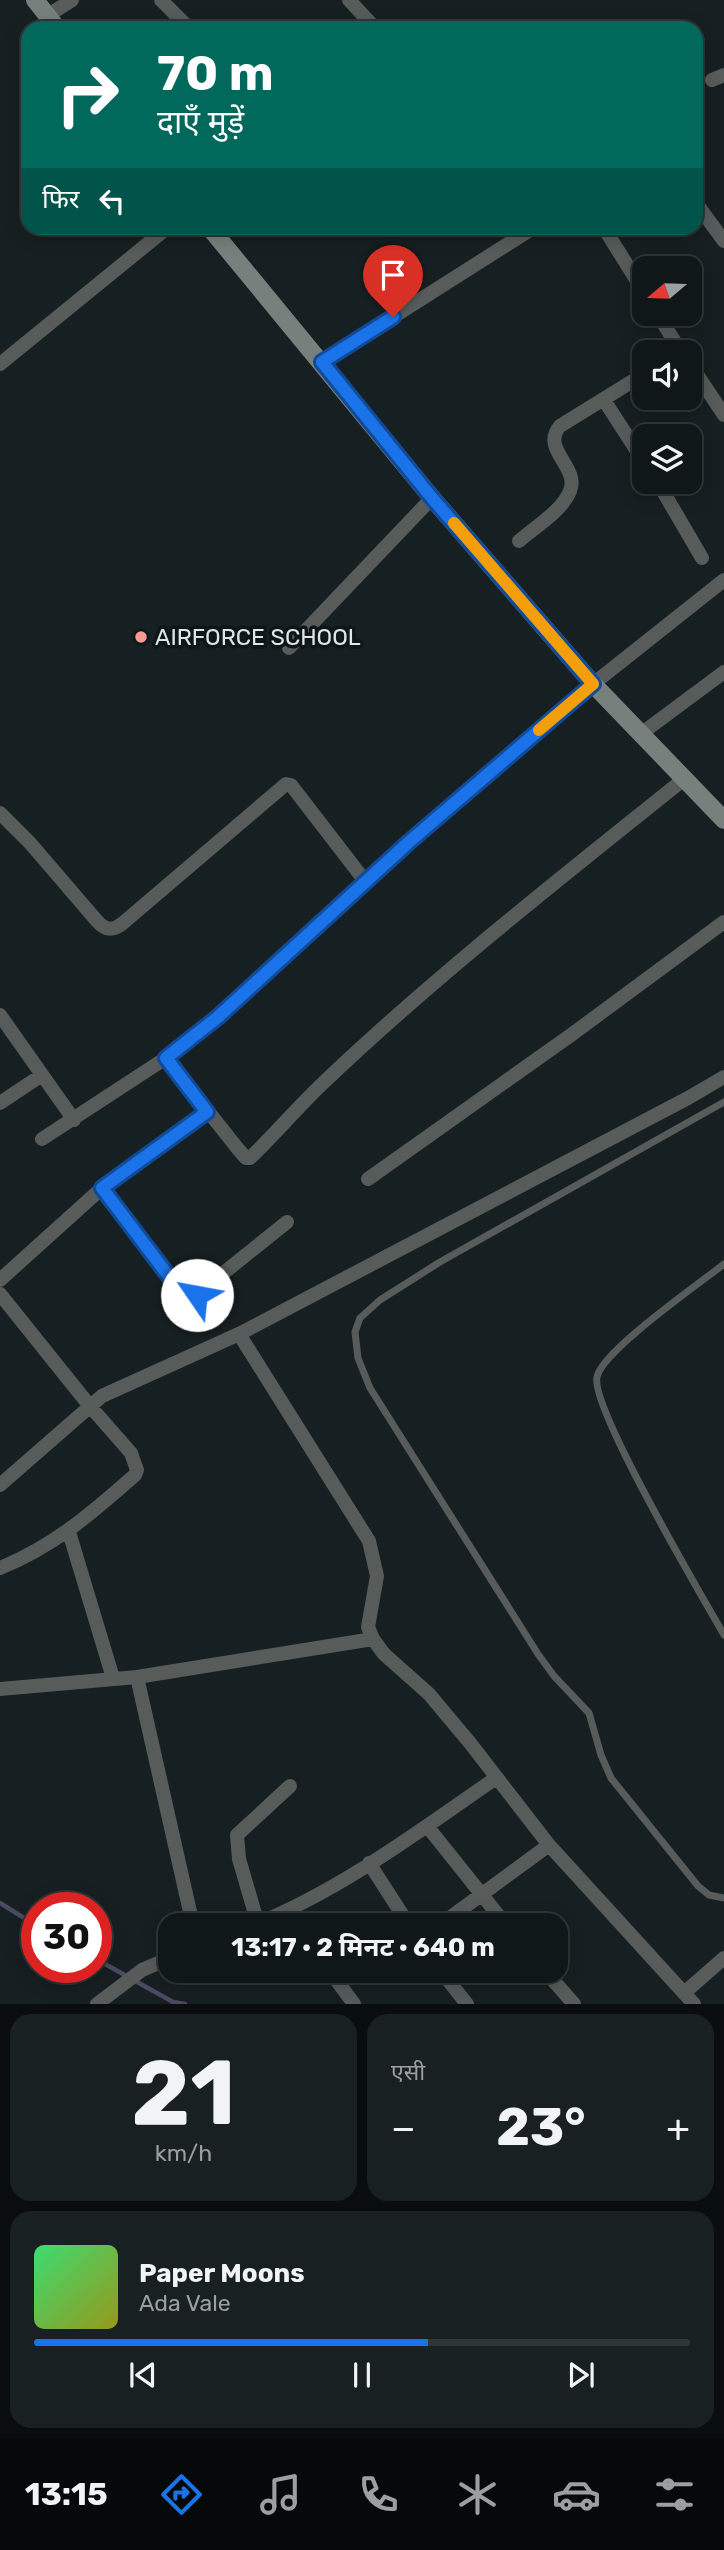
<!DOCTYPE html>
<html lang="hi">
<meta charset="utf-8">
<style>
:root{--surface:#101719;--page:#192022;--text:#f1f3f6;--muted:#9c9fa2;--line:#303638;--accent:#1a73e8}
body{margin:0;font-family:Rubik,"Noto Sans Devanagari",sans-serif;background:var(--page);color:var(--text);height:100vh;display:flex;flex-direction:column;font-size:26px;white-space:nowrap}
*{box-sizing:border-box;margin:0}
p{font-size:23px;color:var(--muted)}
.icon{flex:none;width:38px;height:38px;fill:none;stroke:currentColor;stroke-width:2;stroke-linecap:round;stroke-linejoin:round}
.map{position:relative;height:2004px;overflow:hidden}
.details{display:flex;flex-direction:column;gap:10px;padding:10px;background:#090d0e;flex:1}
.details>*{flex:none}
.banner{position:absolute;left:21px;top:21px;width:682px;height:214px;border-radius:21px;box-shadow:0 4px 18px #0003,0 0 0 2px var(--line);background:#00695c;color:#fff;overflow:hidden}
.needle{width:46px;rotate:251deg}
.tools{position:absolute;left:632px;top:256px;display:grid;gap:14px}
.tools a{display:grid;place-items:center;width:70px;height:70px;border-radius:14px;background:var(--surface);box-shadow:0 4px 18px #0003,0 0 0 2px var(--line);font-size:35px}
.speed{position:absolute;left:21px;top:1892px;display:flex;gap:14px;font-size:35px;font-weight:700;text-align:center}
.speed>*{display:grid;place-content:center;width:91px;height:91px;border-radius:50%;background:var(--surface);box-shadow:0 4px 18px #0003,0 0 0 2px var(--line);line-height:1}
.speed .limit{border:10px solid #d22;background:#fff;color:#111}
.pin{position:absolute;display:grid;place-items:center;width:60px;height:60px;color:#fff;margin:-72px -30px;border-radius:50% 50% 50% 0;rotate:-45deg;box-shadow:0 0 7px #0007}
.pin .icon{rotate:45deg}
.me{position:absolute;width:77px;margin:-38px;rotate:303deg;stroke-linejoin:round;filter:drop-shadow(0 0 5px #0008)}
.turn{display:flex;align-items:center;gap:24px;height:147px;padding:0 21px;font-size:32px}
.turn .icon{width:91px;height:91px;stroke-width:2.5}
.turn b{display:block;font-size:49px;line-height:60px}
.then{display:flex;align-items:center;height:66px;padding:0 21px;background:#0003;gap:14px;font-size:26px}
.big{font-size:52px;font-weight:700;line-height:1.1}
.details .tile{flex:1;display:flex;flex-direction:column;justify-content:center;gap:10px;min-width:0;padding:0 24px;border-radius:21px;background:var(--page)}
.details .dial{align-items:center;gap:0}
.dial b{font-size:91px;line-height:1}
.song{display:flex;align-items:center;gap:21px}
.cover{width:84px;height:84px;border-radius:10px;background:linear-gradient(135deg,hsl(140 70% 55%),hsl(60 70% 35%))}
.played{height:7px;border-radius:4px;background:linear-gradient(90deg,var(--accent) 60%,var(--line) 60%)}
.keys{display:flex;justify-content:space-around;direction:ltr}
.heat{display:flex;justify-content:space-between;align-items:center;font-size:38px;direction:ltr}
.details .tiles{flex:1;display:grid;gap:10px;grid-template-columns:1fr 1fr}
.tile:last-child{grid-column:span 2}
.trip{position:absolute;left:158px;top:1913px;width:410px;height:70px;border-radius:21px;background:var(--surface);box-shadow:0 4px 18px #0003,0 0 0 2px var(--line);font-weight:700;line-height:70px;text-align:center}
.tabs{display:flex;height:112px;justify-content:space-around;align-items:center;background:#06090a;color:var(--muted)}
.tabs .icon{width:49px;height:49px}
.tabs .active{color:var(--accent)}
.tabs b{font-size:32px;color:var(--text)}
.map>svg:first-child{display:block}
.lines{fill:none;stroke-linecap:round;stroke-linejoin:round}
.stream{stroke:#4c4a62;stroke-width:4.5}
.lane{stroke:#575c5b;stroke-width:7}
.street{stroke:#575c5b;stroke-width:14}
.secondary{stroke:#78807e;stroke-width:18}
.route-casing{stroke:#114b97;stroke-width:18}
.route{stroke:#1a73e8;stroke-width:12}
.slow{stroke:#f59e0b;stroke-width:12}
.poi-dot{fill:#f59c91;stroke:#0d1618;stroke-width:2.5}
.labels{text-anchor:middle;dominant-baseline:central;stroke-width:7;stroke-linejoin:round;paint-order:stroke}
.poi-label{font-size:23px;fill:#dfe5e6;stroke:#0d1618;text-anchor:start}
</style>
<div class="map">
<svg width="724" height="2004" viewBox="0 0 724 2004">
<rect width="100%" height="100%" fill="#161f21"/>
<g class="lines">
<path class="stream" d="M0,1903L37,1926
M96,1959L173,2002L185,2004"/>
<path class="lane" d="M724,1102L440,1262L380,1300L360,1318L355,1332L358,1358L370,1388L538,1654L554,1676L589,1713L601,1755L611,1778L698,1886L709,1895L724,1898
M724,1264C699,1284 602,1351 597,1377C590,1407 703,1598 724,1635"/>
<path class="street" d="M161,0L189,28
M349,0L375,28
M47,16L72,0
M712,80L724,75
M696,203L724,241
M604,228L644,292
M657,313L681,352
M322,362L533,228
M0,364L167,228
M690,364L724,415
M604,400L644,462
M657,481L702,558
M519,541C535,527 562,511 570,491C580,467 540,449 560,426L644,374
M289,648L432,498
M642,733L724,672
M0,813L30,843L97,921C106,931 113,931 123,923L286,784L291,785L365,881
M0,1015L74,1120
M166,1058L238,1149L246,1158H250C275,1134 297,1108 321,1085C435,976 561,878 684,779
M0,1103L42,1075
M42,1139L166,1058L218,1017L409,841L593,684L724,580
M368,1179L571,1035L724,922
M102,1188L186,1297L196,1295L287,1222
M0,1280L102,1188L207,1112
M0,1294L89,1405L131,1453L137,1470L135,1475C92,1513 54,1546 0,1568
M239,1334L369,1541L377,1576L368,1627L373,1639L384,1654L429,1694L470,1743L549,1845L694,2004
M0,1485L102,1396L239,1334L688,1098L724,1077
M69,1532L113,1678
M137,1677L193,1925
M0,1689L137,1677L373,1639
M427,1826L506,1925
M369,1863L409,1925
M286,1912L296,1925
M258,1924L239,1859L237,1835L290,1786
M254,1925C341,1890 419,1831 496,1778
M440,1925L549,1845
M329,1970L354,2004
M440,1970L467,2004
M544,1970L574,2004
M684,1993L724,1958
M97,2004L142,1970L170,1958"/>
<path class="secondary" d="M35,0L57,28
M210,228L432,498L593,684L724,820"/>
</g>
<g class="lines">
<g class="route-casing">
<path id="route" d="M197,1295L186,1297L183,1295L102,1188L207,1112L166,1058L218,1017L409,842L593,684L432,498L322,362L393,317"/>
</g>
<use href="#route" class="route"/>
<path class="slow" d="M454,523L593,684L539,730"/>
</g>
<circle class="poi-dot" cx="141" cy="637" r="7"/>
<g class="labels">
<g class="poi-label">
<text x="155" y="637">AIRFORCE SCHOOL</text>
</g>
</g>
</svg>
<div class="tools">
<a><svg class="needle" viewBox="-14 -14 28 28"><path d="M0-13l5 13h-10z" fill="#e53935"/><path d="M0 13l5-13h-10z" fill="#9c9fa2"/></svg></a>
<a><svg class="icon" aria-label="sound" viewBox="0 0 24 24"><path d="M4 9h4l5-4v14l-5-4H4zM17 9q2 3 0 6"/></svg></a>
<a><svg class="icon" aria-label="layers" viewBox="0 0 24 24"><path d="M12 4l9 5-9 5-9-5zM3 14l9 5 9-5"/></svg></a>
</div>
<div class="speed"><div class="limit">30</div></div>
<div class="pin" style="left:393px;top:317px;background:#d93025"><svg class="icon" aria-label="arrive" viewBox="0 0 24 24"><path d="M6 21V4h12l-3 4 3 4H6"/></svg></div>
<svg class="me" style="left:197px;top:1295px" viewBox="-20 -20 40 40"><circle r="19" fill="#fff"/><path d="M0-13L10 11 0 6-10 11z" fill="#1a73e8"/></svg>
<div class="trip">13:17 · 2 मिनट · 640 m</div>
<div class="banner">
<div class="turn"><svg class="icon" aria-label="right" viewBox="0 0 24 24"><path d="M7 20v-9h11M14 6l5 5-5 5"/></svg><div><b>70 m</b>दाएँ मुड़ें</div></div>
<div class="then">फिर<svg class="icon" aria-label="left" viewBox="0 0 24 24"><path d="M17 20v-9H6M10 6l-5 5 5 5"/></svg></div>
</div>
</div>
<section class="details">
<div class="tiles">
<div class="tile dial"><b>21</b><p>km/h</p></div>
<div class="tile"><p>एसी</p>
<div class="heat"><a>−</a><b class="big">23°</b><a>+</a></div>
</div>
<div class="tile">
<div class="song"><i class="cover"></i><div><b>Paper Moons</b><p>Ada Vale</p></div></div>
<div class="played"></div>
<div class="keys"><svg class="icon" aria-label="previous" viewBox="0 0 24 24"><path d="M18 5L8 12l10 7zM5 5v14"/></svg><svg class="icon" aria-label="pause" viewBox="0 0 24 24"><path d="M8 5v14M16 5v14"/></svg><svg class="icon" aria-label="next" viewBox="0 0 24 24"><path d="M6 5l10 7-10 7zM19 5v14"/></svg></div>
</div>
</div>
</section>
<nav class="tabs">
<b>13:15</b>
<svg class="icon active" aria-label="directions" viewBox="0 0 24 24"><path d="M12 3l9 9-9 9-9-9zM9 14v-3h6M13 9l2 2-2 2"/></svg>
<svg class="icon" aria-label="music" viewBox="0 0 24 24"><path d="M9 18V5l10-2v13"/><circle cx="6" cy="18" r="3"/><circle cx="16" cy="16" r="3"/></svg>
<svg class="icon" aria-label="phone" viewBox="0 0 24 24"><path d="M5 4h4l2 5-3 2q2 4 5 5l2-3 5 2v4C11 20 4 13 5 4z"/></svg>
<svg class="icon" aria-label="climate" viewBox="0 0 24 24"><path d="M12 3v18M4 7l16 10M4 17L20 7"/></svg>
<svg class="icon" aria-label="car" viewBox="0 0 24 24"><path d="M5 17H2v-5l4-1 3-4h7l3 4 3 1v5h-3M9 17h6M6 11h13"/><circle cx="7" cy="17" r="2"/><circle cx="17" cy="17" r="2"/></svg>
<svg class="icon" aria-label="filters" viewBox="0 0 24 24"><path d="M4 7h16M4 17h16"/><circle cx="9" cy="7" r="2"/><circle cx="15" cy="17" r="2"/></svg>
</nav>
